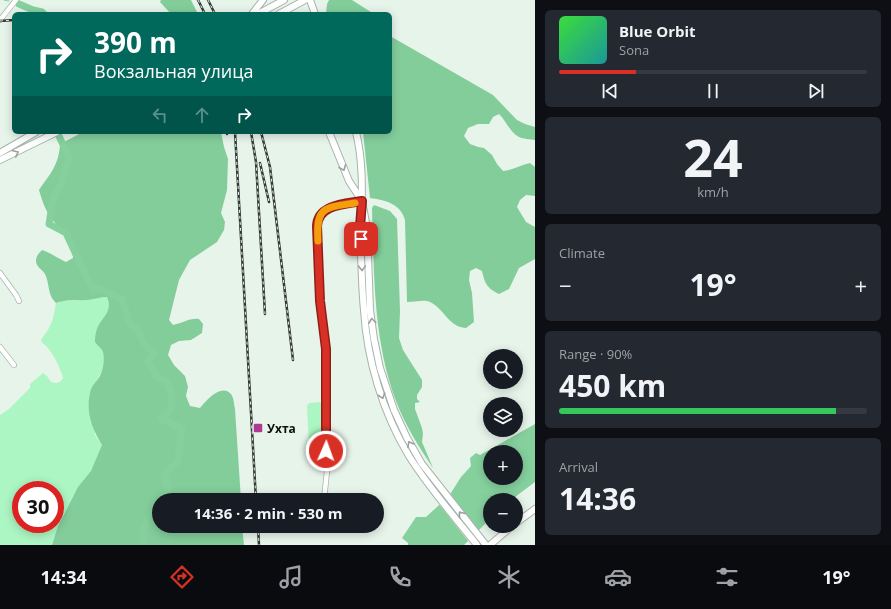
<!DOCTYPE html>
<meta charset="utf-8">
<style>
:root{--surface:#171b24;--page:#242831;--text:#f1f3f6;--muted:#9ea1a6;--line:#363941;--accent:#d93025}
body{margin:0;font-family:"Open Sans",sans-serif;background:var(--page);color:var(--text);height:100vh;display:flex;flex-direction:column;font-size:15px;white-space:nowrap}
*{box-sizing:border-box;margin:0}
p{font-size:13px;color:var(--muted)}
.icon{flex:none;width:22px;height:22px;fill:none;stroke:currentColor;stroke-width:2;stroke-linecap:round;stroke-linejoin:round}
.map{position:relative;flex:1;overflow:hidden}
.panel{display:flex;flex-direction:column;gap:10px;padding:10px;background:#0d0f14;width:356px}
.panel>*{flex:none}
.banner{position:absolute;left:12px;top:12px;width:380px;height:122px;border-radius:6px;box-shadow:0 2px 10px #0003;background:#00695c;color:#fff;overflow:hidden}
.buttons{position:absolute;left:483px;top:349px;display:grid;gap:8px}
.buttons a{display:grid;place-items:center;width:40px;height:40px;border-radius:50%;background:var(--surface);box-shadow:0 2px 10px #0003;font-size:20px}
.speed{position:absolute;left:12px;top:481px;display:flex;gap:8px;font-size:20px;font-weight:700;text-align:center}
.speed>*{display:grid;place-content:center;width:52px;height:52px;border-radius:50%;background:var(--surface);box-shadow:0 2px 10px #0003;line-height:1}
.speed .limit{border:6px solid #d22;background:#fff;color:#111}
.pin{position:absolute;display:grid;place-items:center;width:34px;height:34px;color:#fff;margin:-17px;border-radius:8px;box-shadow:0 2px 6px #0006}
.me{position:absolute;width:44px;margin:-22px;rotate:2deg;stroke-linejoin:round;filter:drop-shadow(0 0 3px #0008)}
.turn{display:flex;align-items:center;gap:14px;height:84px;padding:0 16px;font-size:18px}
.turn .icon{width:52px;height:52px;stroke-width:2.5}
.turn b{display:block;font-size:28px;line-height:34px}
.lanes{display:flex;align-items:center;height:38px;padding:0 16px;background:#0003;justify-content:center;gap:20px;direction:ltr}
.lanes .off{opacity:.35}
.big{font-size:30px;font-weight:700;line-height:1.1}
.panel .tile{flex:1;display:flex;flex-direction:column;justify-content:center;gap:6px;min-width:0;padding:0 14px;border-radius:6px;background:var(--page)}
.panel .dial{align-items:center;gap:0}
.dial b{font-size:52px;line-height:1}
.song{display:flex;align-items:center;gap:12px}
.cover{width:48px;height:48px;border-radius:6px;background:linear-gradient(135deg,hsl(120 70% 55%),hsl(180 70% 35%))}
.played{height:4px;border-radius:2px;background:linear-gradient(90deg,var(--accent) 25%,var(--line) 25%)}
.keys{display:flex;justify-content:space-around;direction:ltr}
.heat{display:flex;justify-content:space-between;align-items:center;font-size:22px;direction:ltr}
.charge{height:6px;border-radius:3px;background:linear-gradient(90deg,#34c759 90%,var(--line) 0)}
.trip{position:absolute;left:152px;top:493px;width:232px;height:40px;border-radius:20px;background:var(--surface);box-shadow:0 2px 10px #0003;font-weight:700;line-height:40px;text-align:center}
.dock{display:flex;height:64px;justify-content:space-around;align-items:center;background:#090b0e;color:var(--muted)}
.dock .icon{width:28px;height:28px}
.dock .current{color:var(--accent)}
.dock b{font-size:18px;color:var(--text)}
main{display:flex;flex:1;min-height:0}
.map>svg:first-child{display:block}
.green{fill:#acf6c3;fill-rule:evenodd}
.forest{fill:#83cd9b}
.water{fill:#86d09e;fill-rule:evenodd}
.pier{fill:#e7f4ea}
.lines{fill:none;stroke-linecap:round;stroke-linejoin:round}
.stream{stroke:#86d09e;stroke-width:1}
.river{stroke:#86d09e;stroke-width:7}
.street-casing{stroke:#a7b4ab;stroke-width:6}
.secondary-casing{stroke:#a7b4ab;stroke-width:8}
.street{stroke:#fff;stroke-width:4.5}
.secondary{stroke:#fff;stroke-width:6}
.rail-casing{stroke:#333934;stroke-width:2.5}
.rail{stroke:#e7f4ea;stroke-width:1;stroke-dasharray:3;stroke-linecap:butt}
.oneway{stroke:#9e9f9e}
.route-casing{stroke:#8d1f18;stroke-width:10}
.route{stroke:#d93025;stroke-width:7}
.slow{stroke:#f59e0b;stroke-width:7}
.poi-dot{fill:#af3a91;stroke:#e7f4ea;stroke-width:1.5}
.labels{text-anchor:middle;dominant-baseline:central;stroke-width:4;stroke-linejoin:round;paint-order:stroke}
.poi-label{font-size:12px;font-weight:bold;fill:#0c100d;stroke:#e7f4ea;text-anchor:start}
</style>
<main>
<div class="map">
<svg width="535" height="545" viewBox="0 0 535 545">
<rect width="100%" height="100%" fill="#e7f4ea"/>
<path class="green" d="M353,226L357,228V246L354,248L351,247L350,228Z
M98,297H107C114,315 100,318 96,332C95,335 95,339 95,342C97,345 100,347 102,350C109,362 99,378 92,387L95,435L102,445C99,453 96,463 91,471C88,477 82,482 78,488C67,506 58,525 52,545H0V415L9,409L30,388V384L43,373L47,376L51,382C57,384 60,383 63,378C61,370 53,353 47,347C45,344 42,344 41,340C52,325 53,321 56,303C70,299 84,302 98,297ZM21,490H55V524H21Z
M320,402L322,405L323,447L320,449L311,450L309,447L307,406L309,403Z"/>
<path class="forest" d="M161,0H191L198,14H171L160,2Z
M329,0H352L374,14H326L327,4Z
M390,36L493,95L517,120L525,124L535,127V140C530,139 523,139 519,137C510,132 506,121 499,114L493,117L489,124H478L468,128L464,136L470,144L478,147L484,148L492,155L497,164L503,171C513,170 521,165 530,163L535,167V196L526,195L520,200L517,207L526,222L535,227V259L519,268L509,289L499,294C487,288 485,284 482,271L476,268L470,271L469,280L472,293L474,322L466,328C447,327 444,306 427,301C422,300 413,302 407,302L405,220C401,204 385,200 370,198L363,132H390Z
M83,132H221L224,147L228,159L227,190L221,213L225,222L224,230L217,242L190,260L179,280L169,320L173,325C184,323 188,318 199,319L203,324L202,333L191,340L179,341L171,345L168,355L174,365L185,376L188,387L186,396L190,406L200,408C206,401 221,383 231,394C234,398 234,405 235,409L241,500H159V526H242L244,545H52L58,526L78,487L91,471L102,445C91,427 85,410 91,389C93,384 97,381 100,376C103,370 105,359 103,352C102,349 97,345 95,342C95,339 95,335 96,332C99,318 114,314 107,297C100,297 95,299 88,300C76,301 68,299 56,303C47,295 50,284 45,274C42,269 36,267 36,261C36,256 39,253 42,250C51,253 57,258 66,262L73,258C72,239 62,233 52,219C45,210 42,200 39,190C50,174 59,165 60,144Z
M374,205L390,211L397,219L400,311L399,338L403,350L422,380V387L417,395V399L420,402L415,403V409L422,428L423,434L422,442L433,468C419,447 405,425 396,401C373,340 374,272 372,208Z"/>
<path class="water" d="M535,424V482L511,500H490V519L464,545H408V543L402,538L416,517H426L449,496L461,477L471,466L470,458L476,453L480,455ZM490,452H516V478H490Z"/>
<path class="pier" d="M447,495L479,532L469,542L438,503Z"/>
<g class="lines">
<path class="stream" d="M4,0L9,1"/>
<path class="river" d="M19,4L33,10L42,12L44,14
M57,132L69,157L61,184L53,199L49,224L66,233L93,291L97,288L122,299L130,324L136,328L144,343L154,354L148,361L156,376L167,382L172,395L171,409L161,419L182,428L178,461L164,475L169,491L162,500
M144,545C139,530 150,515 159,504"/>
<g class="street-casing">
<path id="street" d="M0,20L16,0
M0,273L16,295L19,301
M0,347L14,365
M324,500L327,471L326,349L319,292L317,222C321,204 347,204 362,201"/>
</g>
<g class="secondary-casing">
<path id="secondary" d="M310,0L315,14
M252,14L263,0
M258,14L284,0
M279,14L305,0
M329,132L349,181L362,201L367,228L370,310L374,339L380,368L394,410L407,438L422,464L486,545
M356,132C366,173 360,214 361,256C362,274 362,292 364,310C367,360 383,413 409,456C429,488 454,516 477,545
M0,153L36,132
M0,160L57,132
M516,523L535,509
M490,545L512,526"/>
</g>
<use href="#street" class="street"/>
<use href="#secondary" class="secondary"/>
<g class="rail-casing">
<path id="rail" d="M198,0L205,14
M208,0L215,14
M0,21L14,20
M227,132V134
M235,132L256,500
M251,132L256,162L265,314
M261,132L270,167L293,360
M260,163L269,202
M258,526L259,545"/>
</g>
<use href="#rail" class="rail"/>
</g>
<defs><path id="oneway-chevron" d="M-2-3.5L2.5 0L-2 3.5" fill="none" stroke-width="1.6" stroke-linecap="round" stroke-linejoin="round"/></defs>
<g class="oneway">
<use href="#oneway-chevron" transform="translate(16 153) rotate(-25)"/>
<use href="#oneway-chevron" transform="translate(343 168) rotate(68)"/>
<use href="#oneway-chevron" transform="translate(362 268) rotate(88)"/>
<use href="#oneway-chevron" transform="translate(372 321) rotate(-97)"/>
<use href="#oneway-chevron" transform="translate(382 396) rotate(71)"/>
<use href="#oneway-chevron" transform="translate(410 444) rotate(-119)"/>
<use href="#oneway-chevron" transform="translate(461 514) rotate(-128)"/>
</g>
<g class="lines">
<g class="route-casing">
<path id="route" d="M326,451V349L320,301L317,226C318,204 346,204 362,201L360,227L361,239"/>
</g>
<use href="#route" class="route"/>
<path class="slow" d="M318,241C316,206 324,208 355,203"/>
</g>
<rect class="poi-dot" x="253" y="423" width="10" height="10" rx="2"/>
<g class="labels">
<g class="poi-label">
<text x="267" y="428">Ухта</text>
</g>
</g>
</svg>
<div class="buttons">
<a><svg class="icon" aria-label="search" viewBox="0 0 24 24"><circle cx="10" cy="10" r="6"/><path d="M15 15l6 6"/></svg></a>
<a><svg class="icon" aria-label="layers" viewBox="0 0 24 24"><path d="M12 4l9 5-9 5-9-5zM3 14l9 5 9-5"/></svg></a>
<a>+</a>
<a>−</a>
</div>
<div class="speed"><div class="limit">30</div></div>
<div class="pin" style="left:361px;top:239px;background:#d93025"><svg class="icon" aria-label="arrive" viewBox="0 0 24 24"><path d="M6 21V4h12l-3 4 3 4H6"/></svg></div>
<svg class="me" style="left:326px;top:451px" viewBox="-20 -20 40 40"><circle r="17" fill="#d93025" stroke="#fff" stroke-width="3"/><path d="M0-11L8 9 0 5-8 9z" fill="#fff"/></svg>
<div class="trip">14:36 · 2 min · 530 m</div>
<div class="banner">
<div class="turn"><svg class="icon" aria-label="right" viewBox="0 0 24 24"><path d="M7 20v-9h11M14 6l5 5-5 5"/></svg><div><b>390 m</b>Вокзальная улица</div></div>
<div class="lanes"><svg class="icon off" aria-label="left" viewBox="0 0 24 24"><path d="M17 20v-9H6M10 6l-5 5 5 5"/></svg><svg class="icon off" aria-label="ahead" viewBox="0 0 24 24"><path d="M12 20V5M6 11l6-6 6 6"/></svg><svg class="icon" aria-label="right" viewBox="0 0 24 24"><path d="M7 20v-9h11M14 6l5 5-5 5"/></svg></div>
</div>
</div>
<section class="panel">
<div class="tile">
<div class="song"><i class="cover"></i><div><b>Blue Orbit</b><p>Sona</p></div></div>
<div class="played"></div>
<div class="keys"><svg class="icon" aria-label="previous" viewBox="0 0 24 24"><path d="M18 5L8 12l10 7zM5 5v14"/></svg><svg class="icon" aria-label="pause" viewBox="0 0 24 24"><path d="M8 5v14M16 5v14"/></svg><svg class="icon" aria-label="next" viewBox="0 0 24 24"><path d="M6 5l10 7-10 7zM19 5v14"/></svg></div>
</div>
<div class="tile dial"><b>24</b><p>km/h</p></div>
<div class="tile"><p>Climate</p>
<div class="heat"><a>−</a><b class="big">19°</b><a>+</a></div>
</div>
<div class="tile"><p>Range · 90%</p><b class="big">450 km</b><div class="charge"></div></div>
<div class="tile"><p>Arrival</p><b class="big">14:36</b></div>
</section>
</main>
<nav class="dock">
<b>14:34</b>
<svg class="icon current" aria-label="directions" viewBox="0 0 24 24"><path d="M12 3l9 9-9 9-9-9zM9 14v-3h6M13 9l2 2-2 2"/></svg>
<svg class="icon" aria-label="music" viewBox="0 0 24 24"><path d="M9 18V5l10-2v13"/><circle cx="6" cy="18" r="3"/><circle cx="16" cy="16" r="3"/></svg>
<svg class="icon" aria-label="phone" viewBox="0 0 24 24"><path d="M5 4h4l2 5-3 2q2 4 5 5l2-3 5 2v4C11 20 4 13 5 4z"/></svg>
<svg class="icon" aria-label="climate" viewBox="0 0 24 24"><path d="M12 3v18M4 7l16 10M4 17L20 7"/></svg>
<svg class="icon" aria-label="car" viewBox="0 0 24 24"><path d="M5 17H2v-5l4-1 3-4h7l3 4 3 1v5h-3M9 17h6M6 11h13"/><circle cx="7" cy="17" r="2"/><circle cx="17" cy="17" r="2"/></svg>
<svg class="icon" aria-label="filters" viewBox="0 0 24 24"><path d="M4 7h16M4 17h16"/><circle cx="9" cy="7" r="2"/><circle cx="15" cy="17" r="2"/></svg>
<b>19°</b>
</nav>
